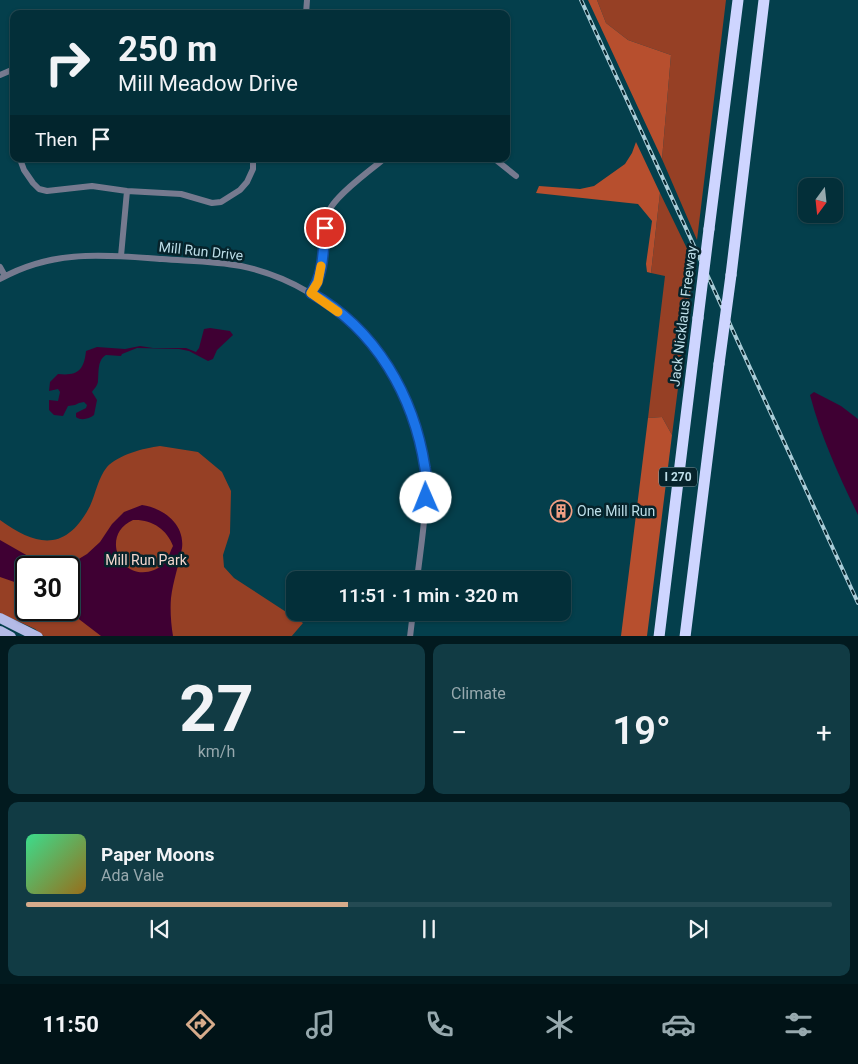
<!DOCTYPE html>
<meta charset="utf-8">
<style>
:root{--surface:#032f39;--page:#113b44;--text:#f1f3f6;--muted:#97a9ae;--line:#244a53;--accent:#d6ab8b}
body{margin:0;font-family:Roboto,sans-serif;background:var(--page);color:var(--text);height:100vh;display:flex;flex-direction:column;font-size:19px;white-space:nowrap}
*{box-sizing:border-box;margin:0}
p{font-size:16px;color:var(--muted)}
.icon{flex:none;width:28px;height:28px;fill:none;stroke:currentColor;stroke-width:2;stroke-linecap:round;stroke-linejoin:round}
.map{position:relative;height:636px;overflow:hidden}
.side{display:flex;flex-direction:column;gap:8px;padding:8px;background:#021a1f;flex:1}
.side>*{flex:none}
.hud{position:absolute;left:10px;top:10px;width:500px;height:152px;border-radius:10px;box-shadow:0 1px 4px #0004,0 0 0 1px var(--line);background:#032f39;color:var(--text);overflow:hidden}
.needle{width:32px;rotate:195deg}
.controls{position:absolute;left:798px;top:178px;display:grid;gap:10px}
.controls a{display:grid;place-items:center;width:45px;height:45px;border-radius:10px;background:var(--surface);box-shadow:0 1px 4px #0004,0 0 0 1px var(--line);font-size:25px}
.speed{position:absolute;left:15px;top:556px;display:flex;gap:10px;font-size:25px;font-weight:700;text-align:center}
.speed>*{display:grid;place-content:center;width:65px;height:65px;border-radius:50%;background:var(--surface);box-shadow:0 1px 4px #0004,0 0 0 1px var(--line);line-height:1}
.speed .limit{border:2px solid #111;border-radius:8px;background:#fff;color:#111}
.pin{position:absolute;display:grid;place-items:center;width:42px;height:42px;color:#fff;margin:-21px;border:2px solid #fff;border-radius:50%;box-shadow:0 1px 5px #0007}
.me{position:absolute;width:55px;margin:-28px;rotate:359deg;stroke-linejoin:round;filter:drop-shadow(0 0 4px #0008)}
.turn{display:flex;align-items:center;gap:18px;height:105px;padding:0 25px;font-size:22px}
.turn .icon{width:65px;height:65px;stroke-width:2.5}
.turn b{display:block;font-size:35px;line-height:42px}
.then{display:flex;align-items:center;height:48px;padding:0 25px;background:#0003;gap:10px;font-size:19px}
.big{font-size:38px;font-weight:600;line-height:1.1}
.side .tile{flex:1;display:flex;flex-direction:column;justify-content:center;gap:8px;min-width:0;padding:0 18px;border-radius:10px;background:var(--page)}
.side .dial{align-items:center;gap:0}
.dial b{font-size:65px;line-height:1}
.song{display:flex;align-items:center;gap:15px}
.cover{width:60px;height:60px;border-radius:8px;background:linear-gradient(135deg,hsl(150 70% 55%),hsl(40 70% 35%))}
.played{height:5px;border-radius:2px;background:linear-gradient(90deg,var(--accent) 40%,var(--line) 40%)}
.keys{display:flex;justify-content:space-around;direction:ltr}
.heat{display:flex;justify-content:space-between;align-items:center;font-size:28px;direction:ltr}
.side .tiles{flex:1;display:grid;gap:8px;grid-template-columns:1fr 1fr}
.tile:last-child{grid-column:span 2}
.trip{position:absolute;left:286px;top:571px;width:285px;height:50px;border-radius:10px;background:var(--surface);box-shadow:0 1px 4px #0004,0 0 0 1px var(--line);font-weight:600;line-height:50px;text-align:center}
.menu{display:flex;height:80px;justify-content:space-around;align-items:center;background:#011317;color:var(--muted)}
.menu .icon{width:35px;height:35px}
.menu .on{color:var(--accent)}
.menu b{font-size:22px;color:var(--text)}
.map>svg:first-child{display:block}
.green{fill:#964025;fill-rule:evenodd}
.forest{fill:#b74f2e}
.water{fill:#3f0033;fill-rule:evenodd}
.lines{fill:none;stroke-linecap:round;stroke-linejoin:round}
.minor{stroke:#767a8f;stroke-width:6}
.primary{stroke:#b4bae6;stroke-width:10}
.motorway{stroke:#ced5ff;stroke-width:11}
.rail-casing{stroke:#a9ccd7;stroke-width:4}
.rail{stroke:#06232b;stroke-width:2;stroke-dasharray:5.5;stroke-linecap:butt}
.motorway-bridge{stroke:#ced5ff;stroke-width:11}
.route-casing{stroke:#114b97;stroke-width:12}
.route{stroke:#1a73e8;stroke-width:9}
.slow{stroke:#f59e0b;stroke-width:9}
.labels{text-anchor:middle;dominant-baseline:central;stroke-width:5;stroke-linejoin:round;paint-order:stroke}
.shield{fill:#06232b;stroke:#86a6af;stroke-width:1}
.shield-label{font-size:12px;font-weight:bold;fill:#bddee8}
.street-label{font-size:14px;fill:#bddee8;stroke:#06232b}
.poi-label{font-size:14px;fill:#bddee8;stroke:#06232b;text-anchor:start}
.park-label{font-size:14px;fill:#f4d7ce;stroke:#06232b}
</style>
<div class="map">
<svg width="858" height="637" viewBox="0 0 858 637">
<rect width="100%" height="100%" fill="#043f4c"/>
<path class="green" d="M597,0H726L697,240L662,159L671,55L628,40L606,23Z
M660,193L694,263L672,435L662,417L648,418L665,276L651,273Z
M160,446L198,452L222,472L231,491L230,533L223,555L224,567L234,578L303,623L291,637H45L35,629L0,613V520C37,547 66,552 90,506C96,493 98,478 107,467C118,455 144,448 160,446ZM26,568H69V610H26Z"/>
<path class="forest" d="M588,0H597L606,23L628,40L671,55L662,159Z
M636,142L660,193L651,273L647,272L646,264L652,221L638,204L536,193L539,186L580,189L594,186L625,164L632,153Z
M662,417L672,435L647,636H621L648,418Z"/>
<path class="water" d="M210,328L230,331L233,335L217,350L213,359L208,361L189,351L179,349L137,348L122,354L121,356L106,355C97,360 99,373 98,381C98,385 94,389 92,392L97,400L94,415C89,419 81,421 76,417V413L86,408L87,405L84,402L79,403L75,405L68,406L63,416L54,415L49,410V400L58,401L60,392L58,389L49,391L50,382L58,374C77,376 84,371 86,351L97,347L125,349L140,346L153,348H186L196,352L199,348L204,329Z
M814,392L841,406L858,419V515C839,476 821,437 810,395Z
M142,505C163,508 185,524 182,548C179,565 173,581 171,598C170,610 171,624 173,636H101L67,610H69V568H26V586L0,577V540L28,556L48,561L72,563L87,554L100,542L112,524L124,512ZM133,520C151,519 167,529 173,546C170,551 169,557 166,561C164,565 159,568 154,570C121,583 99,535 133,520Z"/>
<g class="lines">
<path class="minor" d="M306,14L307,0
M0,75L14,69
M20,159L24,170L33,183L39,189L47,191L92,186L127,191L181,194L212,203L221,202L240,190L247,182L253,169V159
M490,159L496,160L516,176
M121,256L127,191
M0,267L5,276
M0,279C53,249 104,255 162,259C188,261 215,261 241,266C337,286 417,372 425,471C428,507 421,544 417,580
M311,293C329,266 318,239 329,211C335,196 370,170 384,159
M410,637L413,612"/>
<path class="primary" d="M0,618L38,637
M0,631L11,637"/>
<path class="motorway" d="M709,229L738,0
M731,275L764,0
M659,637L698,318
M685,637L719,364"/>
<g class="rail-casing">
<path id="rail" d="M581,0L858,603"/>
</g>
<use href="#rail" class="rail"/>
<path class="motorway-bridge" d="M698,318L709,229
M719,364L731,275"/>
</g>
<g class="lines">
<g class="route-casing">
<path id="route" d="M325,228C323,251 324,274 311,293C376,329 414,396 425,468C427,478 426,488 426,498"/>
</g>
<use href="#route" class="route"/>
<path class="slow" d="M321,266L318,282L311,293L338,312"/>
</g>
<defs>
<g id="building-ring" transform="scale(1.125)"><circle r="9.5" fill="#06232b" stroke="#f39f84" stroke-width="1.5"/><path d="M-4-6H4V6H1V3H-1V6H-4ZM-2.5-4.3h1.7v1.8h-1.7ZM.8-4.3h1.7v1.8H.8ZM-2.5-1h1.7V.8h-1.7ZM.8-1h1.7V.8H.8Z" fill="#f39f84"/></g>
</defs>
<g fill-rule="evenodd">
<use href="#building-ring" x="561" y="511"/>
</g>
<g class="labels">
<rect class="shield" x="659" y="467.5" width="38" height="19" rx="4"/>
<g class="shield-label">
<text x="678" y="477">I 270</text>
</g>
<g class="street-label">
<text transform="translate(201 251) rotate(6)">Mill Run Drive</text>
<text transform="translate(683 316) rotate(-83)">Jack Nicklaus Freeway</text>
</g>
<g class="poi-label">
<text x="577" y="511">One Mill Run</text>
</g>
<g class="park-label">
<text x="146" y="560">Mill Run Park</text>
</g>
</g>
</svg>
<div class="controls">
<a><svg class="needle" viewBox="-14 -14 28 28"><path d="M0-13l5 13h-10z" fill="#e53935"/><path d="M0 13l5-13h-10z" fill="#97a9ae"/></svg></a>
</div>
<div class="speed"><div class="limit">30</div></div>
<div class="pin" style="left:325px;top:228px;background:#d93025"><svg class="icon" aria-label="arrive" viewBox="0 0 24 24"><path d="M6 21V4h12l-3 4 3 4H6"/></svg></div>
<svg class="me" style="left:426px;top:498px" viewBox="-20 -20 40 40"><circle r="19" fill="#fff"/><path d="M0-13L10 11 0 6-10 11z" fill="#1a73e8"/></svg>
<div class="trip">11:51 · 1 min · 320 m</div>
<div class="hud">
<div class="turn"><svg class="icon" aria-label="right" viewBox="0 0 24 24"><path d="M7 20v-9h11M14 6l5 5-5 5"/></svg><div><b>250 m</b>Mill Meadow Drive</div></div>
<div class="then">Then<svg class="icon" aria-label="arrive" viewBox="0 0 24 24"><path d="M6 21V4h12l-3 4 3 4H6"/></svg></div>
</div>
</div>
<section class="side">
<div class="tiles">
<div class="tile dial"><b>27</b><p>km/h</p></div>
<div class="tile"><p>Climate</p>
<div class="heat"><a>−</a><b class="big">19°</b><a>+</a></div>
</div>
<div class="tile">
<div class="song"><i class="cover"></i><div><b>Paper Moons</b><p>Ada Vale</p></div></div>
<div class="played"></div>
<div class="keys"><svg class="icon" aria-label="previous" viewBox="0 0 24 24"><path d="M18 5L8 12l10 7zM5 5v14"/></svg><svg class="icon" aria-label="pause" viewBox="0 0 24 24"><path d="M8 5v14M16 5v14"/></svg><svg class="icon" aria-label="next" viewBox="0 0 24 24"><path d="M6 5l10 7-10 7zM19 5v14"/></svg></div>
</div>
</div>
</section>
<nav class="menu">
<b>11:50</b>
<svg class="icon on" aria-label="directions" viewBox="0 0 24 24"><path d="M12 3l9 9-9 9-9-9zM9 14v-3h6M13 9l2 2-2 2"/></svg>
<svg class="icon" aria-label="music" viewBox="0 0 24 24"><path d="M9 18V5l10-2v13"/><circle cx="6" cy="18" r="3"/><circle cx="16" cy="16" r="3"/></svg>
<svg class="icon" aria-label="phone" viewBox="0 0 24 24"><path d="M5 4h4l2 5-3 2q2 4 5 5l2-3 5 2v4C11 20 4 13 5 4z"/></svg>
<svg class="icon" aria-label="climate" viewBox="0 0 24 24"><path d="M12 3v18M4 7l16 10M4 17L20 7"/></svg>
<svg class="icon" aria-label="car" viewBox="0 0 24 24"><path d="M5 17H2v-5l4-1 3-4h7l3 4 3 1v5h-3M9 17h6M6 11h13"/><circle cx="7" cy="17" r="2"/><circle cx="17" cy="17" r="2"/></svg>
<svg class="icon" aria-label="filters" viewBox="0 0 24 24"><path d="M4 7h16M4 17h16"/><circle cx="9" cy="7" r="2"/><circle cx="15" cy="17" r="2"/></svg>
</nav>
